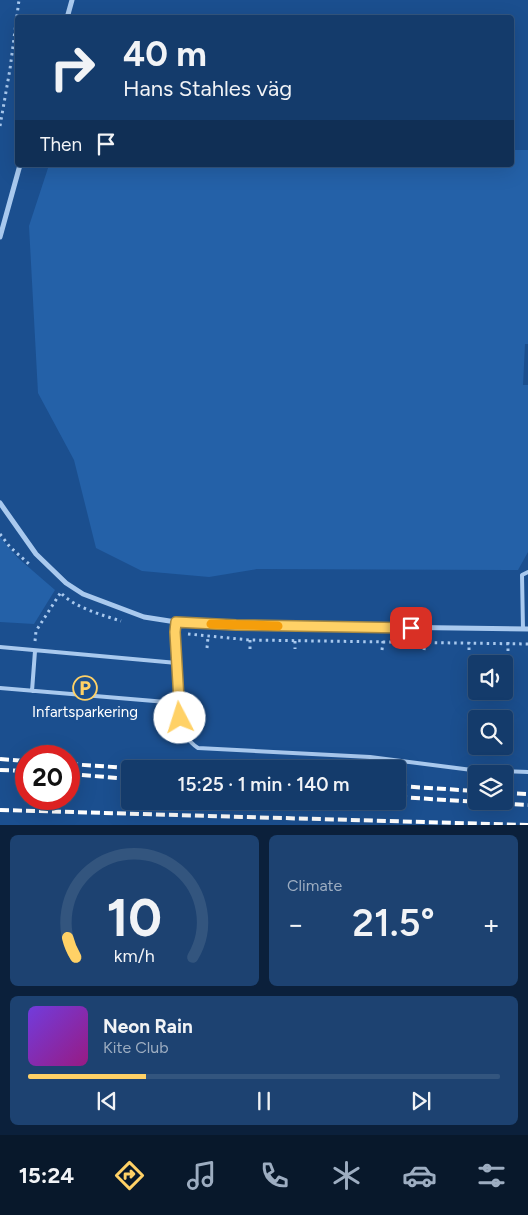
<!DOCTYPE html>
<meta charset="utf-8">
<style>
:root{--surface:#143b6b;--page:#1d4271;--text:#f1f3f6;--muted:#9dadc1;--line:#33557e;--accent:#ffd166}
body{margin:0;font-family:Figtree,sans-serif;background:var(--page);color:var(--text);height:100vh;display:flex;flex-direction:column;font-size:19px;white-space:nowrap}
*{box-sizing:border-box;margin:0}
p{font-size:16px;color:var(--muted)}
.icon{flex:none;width:28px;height:28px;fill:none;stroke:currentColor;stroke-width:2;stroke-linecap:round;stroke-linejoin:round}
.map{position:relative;height:825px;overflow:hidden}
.panel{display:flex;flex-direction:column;gap:10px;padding:10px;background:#0b203b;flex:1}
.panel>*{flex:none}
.top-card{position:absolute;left:15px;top:15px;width:499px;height:152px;border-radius:5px;box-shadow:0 5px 20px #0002,0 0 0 1px var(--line);background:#143b6b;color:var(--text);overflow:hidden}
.buttons{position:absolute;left:468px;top:655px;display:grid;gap:10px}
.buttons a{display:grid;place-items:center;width:45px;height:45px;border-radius:5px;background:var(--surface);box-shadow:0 5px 20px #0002,0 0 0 1px var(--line);font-size:25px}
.speed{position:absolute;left:15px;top:745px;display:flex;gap:10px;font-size:25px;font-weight:700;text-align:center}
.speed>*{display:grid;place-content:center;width:65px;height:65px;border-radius:50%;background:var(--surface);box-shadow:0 5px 20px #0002,0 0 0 1px var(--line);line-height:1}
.speed .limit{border:8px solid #d22;background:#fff;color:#111}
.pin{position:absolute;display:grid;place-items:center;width:42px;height:42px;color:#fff;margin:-21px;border-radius:10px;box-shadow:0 2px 8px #0006}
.me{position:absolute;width:55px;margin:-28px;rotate:355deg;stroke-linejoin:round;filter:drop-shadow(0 0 4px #0008)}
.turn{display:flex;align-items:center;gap:18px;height:105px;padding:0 25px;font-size:22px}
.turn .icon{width:65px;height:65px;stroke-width:2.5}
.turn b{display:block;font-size:35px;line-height:42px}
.then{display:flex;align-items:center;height:48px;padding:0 25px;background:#0003;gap:10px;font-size:19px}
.big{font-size:38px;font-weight:600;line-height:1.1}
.panel .widget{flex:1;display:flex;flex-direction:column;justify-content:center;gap:8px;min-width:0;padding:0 18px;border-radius:8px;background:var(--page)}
.panel .dial{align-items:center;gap:0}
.dial svg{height:130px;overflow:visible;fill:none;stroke:var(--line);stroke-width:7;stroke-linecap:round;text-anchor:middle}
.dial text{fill:var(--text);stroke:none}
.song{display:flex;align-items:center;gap:15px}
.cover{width:60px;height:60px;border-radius:8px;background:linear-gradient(135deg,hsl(260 70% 55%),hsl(310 70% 35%))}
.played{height:5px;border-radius:2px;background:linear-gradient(90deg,var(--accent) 25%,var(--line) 25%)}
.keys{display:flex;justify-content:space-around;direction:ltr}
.heat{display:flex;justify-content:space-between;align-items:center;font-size:28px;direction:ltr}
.panel .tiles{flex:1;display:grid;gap:10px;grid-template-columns:1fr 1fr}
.widget:last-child{grid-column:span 2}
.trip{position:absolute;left:121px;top:760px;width:285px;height:50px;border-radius:5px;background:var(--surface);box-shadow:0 5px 20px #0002,0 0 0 1px var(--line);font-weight:600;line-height:50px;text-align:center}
.dock{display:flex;height:80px;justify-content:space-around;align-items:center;background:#08182b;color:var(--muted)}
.dock .icon{width:35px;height:35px}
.dock .active{color:var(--accent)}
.dock b{font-size:22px;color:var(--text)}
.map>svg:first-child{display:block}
.green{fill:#2461a8}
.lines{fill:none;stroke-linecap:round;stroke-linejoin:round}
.path{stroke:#a9c9ee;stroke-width:3;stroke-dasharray:2.5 4;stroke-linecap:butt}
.lane{stroke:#a9c9ee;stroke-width:4}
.street{stroke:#a9c9ee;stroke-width:5}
.rail{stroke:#fff;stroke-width:4;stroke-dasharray:9 4;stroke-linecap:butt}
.route-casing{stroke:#a68842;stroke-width:12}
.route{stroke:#ffd166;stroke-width:9}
.slow{stroke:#f59e0b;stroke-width:9}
.labels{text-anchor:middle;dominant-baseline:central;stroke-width:5;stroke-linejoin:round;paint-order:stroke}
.poi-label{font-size:15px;fill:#fff;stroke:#1b4f8f}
</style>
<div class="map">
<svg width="528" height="825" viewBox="0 0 528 825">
<rect width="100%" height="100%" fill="#1b4f8f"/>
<path class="green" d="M511,150H528V344H525L523,385H528V552L518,570L257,569L209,577L142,571L96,548L74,460L38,393L29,226L49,165H511Z
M0,537L18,558L55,590L34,624L0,622Z"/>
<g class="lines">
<path class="path" d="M0,126L10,69L19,0
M0,534L10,547L29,564
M62,594C76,608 102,615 121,621
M188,634L250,640L528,644
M250,640V649
M35,641L36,631L61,592
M295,641V649
M508,642V651
M207,648L208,637
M382,650L383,641
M424,650L425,641
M469,650V642"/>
<path class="lane" d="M176,622L175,632L180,718C182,730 187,741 198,748L370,757L472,770L528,772
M523,629L522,575L528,572
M0,647L177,663
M0,688L178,703
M32,691L35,651"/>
<path class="street" d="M67,18L72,0
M0,237L20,165
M0,503L36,554L66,583L83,594L144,617L176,622L236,625L528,629"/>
<path class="rail" d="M0,759L26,761
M69,764L143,769
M0,770L26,771
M69,774L130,779
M398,786L476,791
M504,793L528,794
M398,797L528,805
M0,810L528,825"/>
</g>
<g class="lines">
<g class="route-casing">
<path id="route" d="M180,718L175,632L176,622L236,625L411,628"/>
</g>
<use href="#route" class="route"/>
<path class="slow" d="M211,624L278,626"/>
</g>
<defs>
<g id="parking-ring" transform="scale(1.25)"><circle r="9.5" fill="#1b4f8f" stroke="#ffd166" stroke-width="1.5"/><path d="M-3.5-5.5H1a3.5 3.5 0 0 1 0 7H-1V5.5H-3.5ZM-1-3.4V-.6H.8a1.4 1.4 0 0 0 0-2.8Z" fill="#ffd166"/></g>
</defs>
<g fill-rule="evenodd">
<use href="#parking-ring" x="85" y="688"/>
</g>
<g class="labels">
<g class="poi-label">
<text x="85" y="712">Infartsparkering</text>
</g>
</g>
</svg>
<div class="buttons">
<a><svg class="icon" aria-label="sound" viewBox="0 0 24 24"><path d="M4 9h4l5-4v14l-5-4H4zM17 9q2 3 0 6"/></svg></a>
<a><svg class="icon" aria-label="search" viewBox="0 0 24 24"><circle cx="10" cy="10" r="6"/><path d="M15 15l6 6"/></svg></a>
<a><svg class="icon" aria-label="layers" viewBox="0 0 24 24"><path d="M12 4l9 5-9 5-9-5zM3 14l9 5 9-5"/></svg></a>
</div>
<div class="speed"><div class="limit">20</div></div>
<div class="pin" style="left:411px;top:628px;background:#d93025"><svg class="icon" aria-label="arrive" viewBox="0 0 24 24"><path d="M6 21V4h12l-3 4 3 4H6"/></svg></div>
<svg class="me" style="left:180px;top:718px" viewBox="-20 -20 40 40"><circle r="19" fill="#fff"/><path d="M0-13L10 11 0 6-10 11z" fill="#ffd166"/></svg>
<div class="trip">15:25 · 1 min · 140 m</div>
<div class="top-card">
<div class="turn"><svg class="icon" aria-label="right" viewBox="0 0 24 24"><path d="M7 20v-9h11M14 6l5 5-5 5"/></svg><div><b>40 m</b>Hans Stahles väg</div></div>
<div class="then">Then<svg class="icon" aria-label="arrive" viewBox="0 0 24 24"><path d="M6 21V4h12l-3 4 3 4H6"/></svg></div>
</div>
</div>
<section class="panel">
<div class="tiles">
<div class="widget dial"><svg viewBox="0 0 100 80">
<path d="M14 69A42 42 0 1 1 86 69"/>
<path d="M14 69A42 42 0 0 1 9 57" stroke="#ffd166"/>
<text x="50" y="56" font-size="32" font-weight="700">10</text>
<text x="50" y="72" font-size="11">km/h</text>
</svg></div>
<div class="widget"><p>Climate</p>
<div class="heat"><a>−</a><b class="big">21.5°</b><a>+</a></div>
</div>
<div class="widget">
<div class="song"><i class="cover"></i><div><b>Neon Rain</b><p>Kite Club</p></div></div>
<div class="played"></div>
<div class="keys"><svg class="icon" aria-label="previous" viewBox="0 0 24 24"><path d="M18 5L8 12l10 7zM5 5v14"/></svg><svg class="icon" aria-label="pause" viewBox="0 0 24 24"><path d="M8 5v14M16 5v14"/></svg><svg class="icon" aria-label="next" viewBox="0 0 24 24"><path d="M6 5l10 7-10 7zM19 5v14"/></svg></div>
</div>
</div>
</section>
<nav class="dock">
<b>15:24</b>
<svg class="icon active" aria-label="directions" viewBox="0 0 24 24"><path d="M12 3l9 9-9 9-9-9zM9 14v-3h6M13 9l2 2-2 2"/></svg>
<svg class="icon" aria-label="music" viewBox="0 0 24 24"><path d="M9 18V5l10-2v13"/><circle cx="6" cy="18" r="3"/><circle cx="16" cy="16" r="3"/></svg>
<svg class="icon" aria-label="phone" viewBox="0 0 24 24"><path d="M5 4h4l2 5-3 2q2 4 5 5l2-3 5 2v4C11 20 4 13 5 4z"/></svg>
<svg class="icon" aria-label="climate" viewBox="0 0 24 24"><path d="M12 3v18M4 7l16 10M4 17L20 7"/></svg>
<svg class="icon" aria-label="car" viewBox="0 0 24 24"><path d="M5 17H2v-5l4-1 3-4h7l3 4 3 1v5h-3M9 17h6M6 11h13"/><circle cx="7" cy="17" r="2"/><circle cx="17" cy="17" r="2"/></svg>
<svg class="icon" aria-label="filters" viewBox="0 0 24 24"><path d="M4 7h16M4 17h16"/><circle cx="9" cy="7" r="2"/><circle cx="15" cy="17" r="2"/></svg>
</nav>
